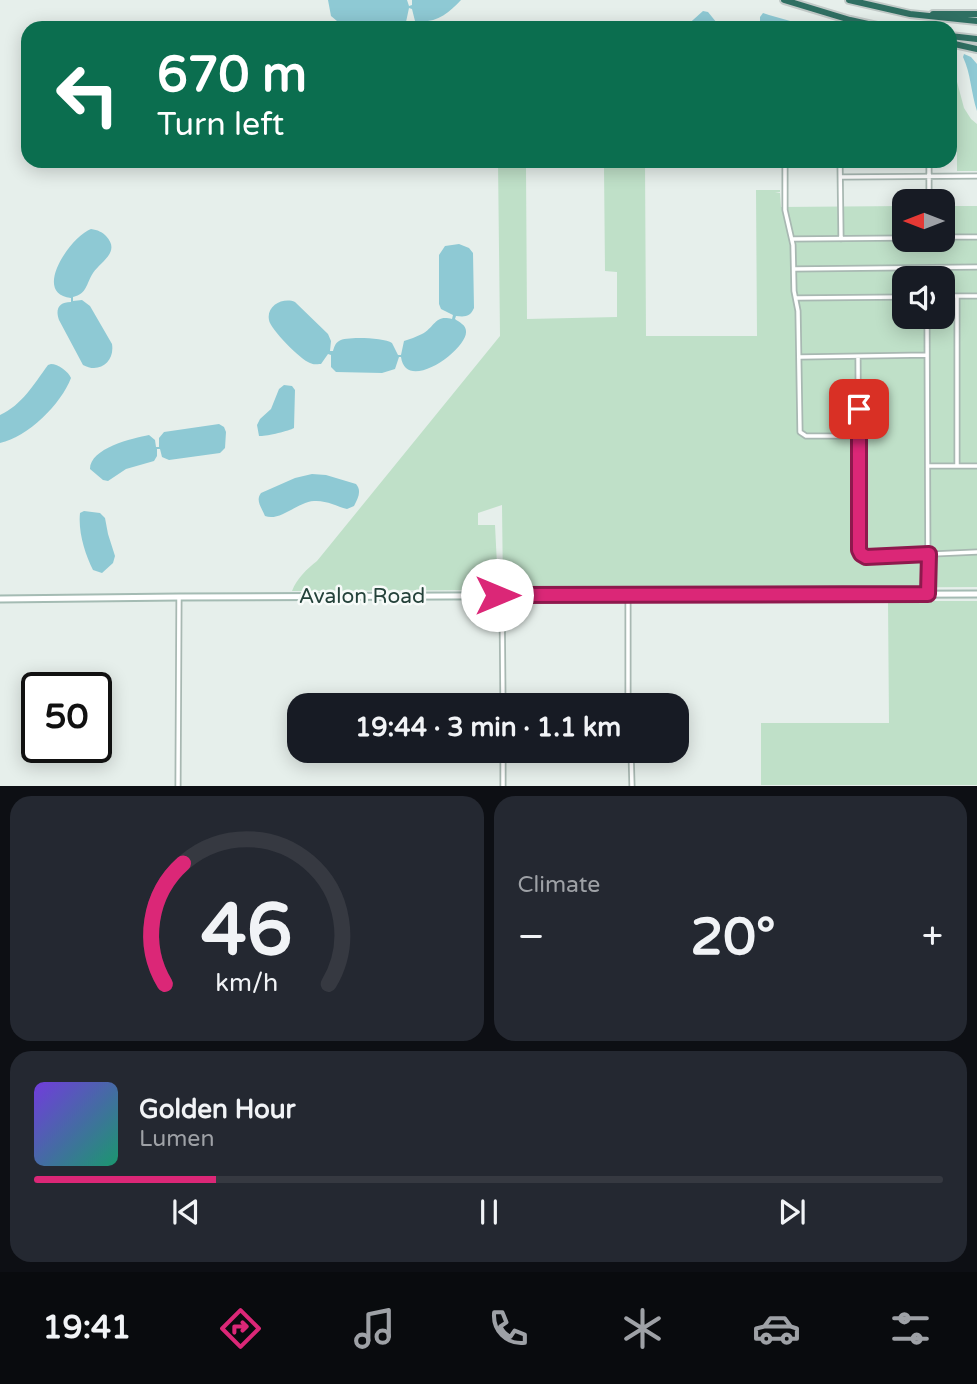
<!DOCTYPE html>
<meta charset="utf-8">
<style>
:root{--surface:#171b24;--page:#242831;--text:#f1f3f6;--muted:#9ea1a6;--line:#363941;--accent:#db2777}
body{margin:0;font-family:"Varela Round",sans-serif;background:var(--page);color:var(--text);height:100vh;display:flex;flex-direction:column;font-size:26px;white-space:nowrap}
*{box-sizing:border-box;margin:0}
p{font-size:23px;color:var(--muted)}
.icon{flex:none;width:38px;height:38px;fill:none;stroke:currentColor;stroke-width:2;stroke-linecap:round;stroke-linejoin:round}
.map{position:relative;height:786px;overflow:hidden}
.side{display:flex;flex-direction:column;gap:10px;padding:10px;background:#0d0f14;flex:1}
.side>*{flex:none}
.top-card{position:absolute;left:21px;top:21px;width:936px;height:147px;border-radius:21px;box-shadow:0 4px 18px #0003;background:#0b6e4f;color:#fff;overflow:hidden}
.needle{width:46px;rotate:270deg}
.fabs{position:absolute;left:892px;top:189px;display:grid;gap:14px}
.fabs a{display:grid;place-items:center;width:63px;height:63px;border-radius:14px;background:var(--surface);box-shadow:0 4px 18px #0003;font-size:35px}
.speed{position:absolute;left:21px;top:672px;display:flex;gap:14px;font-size:35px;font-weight:700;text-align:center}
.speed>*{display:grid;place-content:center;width:91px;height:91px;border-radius:50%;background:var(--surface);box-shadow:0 4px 18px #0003;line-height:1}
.speed .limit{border:4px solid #111;border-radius:10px;background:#fff;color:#111}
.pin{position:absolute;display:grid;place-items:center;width:60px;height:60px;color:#fff;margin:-30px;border-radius:14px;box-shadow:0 4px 10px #0006}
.me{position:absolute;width:77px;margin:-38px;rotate:90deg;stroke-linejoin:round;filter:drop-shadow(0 0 5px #0008)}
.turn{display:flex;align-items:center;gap:24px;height:147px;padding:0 21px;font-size:32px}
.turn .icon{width:91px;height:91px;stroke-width:2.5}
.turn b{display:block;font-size:49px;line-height:60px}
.big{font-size:52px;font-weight:800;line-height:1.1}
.side .widget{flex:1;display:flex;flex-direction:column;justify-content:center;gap:10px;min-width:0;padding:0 24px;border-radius:21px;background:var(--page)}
.side .dial{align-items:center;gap:0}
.dial svg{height:182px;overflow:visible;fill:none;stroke:var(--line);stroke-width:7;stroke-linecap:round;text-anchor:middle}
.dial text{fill:var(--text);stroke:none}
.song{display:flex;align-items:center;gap:21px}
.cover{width:84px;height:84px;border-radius:10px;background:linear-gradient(135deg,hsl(260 70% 55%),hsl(160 70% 35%))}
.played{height:7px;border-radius:4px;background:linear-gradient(90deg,var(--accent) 20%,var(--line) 20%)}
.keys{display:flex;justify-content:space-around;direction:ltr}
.heat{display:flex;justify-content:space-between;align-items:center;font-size:38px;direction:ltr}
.side .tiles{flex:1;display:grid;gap:10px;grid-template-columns:1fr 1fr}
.widget:last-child{grid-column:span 2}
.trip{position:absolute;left:287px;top:693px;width:402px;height:70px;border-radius:21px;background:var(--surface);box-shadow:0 4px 18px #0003;font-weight:800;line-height:70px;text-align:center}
.dock{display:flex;height:112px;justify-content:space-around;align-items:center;background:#090b0e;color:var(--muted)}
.dock .icon{width:49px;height:49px}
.dock .selected{color:var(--accent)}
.dock b{font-size:32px;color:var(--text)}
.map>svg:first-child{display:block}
.green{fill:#bfe0c8;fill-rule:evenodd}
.water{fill:#8ec9d4}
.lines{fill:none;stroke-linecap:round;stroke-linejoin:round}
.minor-casing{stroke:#a8b8b2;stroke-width:7}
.secondary-casing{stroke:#a4bbb3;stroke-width:9}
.motorway-casing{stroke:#c2cac8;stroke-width:10}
.minor{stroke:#fff;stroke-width:3.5}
.secondary{stroke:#fff;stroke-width:5}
.motorway{stroke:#2f6f62;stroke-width:6}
.route-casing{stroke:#8e194d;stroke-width:18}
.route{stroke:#db2777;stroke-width:12}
.labels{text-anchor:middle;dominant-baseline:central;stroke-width:5;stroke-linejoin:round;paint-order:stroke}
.street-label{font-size:21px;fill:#24423a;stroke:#f7fbf9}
</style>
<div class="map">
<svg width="977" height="786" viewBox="0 0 977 786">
<rect width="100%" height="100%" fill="#e6efeb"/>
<path class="green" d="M950,63H952L964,108L971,119L977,124V171H957V124L955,114L950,104Z
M498,161H645L646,336H757L756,190H780V192L775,193H780L781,207L905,206V240H943V206H977V587L503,590L502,505L478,513V525H495L497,565L494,590L292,591C297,578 307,569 317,561L500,336ZM604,167L605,271L617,272V317L527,319L526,168ZM905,278H943V317H905Z
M888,601H977V785H761V723H889Z"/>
<path class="water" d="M328,0H407L409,6L412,5V0H461C448,14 435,24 415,21L412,9L409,8L406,22L395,24L337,21L331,16Z
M703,11L708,12L721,28H684Z
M763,13L769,15L815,28H760V17Z
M964,54L971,57L977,64V111C971,93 971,74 963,57Z
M91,229C98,230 102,232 106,236C121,252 101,261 93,273C86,284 87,294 73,297V301L82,300L90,306L112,344C115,362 99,374 83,365L59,320C55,309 59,302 71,302V298C31,294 71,236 91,229Z
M459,244L469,248L473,253L474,308C470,317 465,317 456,316L455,319C459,322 466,325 466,331C468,349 406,394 401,357H399L395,369L382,373L336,372L331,367V355L328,354L321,364C316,364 314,365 310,363C301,360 270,329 269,320C266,305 284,297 295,302L328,334L331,341L330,351H333C334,348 335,343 339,341C347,336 384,338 392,343L398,355H401L404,341C410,339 416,337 422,334C435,327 435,314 452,319L453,315L441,309L439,304V255L445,246Z
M51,364C58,364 69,372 71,378C61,404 28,437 0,443V415C22,405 34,384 48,365Z
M284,385L292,386L295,390L294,428C289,431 264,437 259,436L257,425L260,419L271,409L279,389Z
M219,424L224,427L226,432L225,448L220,453L169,460L162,457L160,449H157V456L154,461L126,469L108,481L103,480L90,469C90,448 133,438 149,435L155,440L156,447H159V438L164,432Z
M312,474L326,475L356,484C362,491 358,498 354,506L347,509C336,506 326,500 314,501C297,502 280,522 265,516C262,508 255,501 261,493L295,478Z
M84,511L100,513L105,518L108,534L115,556L113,563L102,573L93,570C85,554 78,532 80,513Z"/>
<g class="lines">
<g class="minor-casing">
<path id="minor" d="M785,161V210L793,245L794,291L798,311L800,432L806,436H859
M840,161L841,239
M929,161V201
M841,177L977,176
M943,237H977
M792,239L905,238
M794,269L977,267
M943,296H977
M957,296V466
M797,298L905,297
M927,317L928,594
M800,357L927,355
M858,357L859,550L861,554L866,557L977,552
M929,466H977
M502,595L503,705
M628,595V705
M503,751V786
M631,751L632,786
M178,786L179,597"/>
</g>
<g class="secondary-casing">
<path id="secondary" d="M0,599L179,597L977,594"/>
</g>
<g class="motorway-casing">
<path id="motorway" d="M784,0L850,20L886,28
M849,0L910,14L977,21
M933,14H977
M950,36L977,39
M950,43L977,49"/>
</g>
<use href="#minor" class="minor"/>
<use href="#secondary" class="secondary"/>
<use href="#motorway" class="motorway"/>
</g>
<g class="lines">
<g class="route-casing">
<path id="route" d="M497,595L928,594L929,554L866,557L861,554L859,550V409"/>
</g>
<use href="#route" class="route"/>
</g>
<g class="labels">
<g class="street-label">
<text x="362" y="596">Avalon Road</text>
</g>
</g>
</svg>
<div class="fabs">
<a><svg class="needle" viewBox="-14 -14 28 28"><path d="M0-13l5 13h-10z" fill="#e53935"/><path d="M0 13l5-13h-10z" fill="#9ea1a6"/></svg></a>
<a><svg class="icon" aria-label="sound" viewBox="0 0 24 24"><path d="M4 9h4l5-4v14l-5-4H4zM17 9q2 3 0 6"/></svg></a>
</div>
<div class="speed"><div class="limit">50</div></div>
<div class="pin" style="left:859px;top:409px;background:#d93025"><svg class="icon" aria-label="arrive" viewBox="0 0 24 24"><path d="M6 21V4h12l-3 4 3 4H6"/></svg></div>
<svg class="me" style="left:497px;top:595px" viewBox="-20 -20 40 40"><circle r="19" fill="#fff"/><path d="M0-13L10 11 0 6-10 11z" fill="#db2777"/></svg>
<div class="trip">19:44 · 3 min · 1.1 km</div>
<div class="top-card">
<div class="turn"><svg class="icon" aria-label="left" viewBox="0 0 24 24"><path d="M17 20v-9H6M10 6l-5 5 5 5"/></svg><div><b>670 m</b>Turn left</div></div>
</div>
</div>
<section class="side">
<div class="tiles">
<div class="widget dial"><svg viewBox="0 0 100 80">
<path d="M14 69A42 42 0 1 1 86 69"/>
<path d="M14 69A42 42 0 0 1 22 16" stroke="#db2777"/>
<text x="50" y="56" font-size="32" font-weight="700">46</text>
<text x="50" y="72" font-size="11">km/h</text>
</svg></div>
<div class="widget"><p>Climate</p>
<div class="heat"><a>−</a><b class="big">20°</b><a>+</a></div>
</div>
<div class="widget">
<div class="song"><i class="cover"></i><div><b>Golden Hour</b><p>Lumen</p></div></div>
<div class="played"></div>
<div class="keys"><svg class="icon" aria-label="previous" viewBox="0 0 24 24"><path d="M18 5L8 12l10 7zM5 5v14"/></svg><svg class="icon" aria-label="pause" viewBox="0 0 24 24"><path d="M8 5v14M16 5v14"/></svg><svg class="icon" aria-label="next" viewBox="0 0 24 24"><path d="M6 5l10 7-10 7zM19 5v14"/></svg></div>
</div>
</div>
</section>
<nav class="dock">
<b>19:41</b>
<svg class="icon selected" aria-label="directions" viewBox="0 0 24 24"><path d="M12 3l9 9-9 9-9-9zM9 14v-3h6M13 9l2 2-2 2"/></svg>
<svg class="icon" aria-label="music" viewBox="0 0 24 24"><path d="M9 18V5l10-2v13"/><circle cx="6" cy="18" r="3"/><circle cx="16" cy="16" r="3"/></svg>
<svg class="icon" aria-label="phone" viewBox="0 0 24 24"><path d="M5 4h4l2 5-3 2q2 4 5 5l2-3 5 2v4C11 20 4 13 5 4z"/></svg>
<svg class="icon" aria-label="climate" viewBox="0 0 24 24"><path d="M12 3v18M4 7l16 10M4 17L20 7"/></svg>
<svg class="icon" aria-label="car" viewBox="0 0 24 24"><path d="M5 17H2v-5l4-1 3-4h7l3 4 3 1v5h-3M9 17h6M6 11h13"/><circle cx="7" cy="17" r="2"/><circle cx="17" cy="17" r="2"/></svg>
<svg class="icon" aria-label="filters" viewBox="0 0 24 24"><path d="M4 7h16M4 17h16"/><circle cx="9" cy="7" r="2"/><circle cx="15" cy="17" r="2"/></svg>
</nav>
